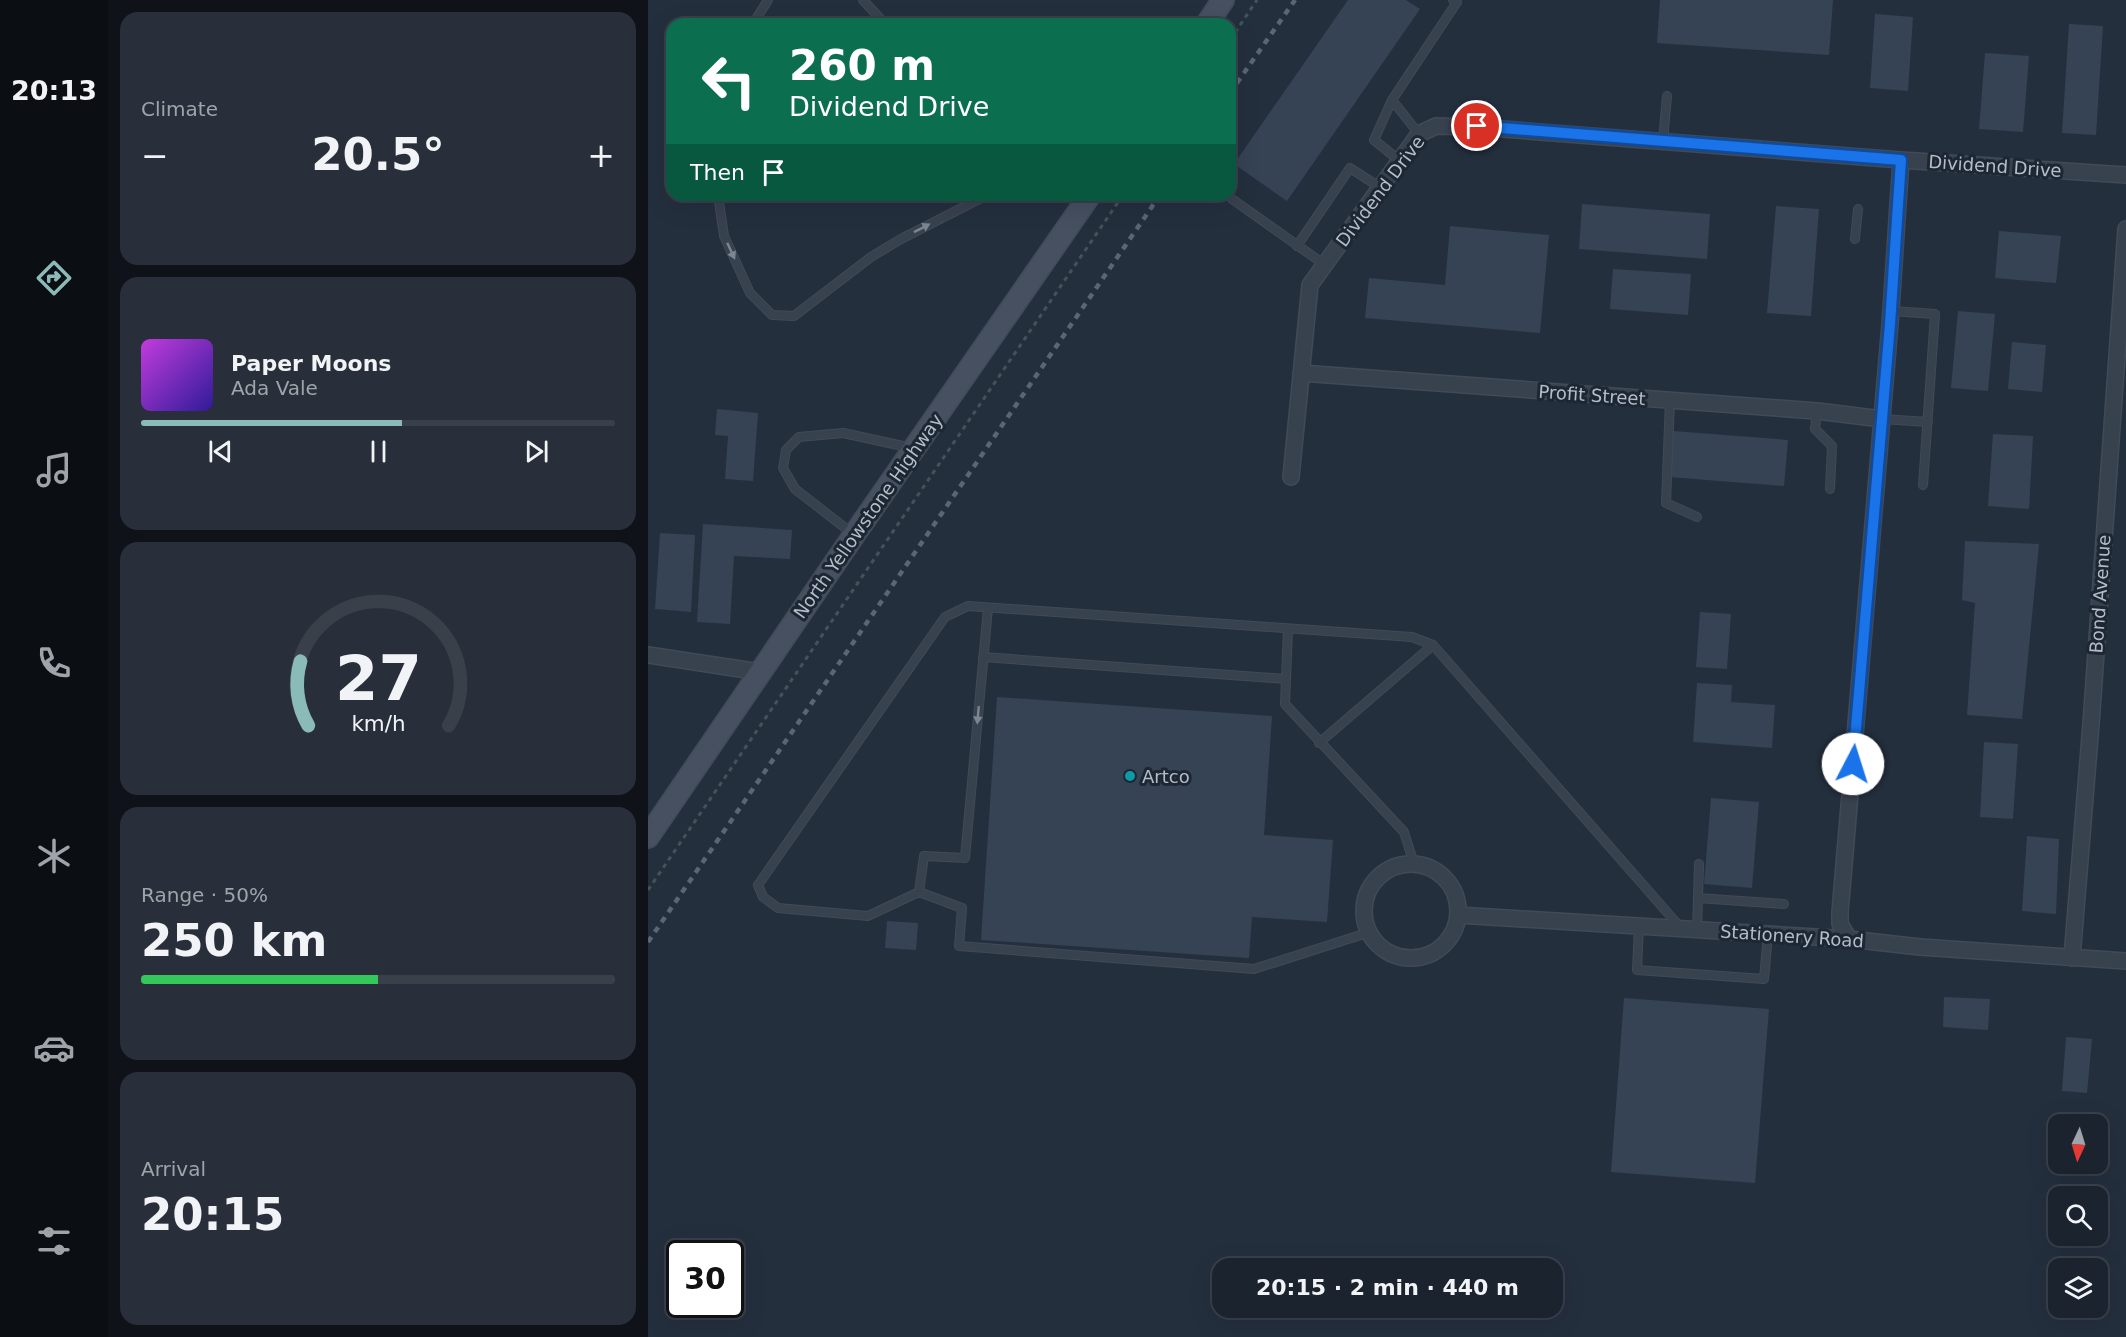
<!DOCTYPE html>
<meta charset="utf-8">
<style>
:root{--surface:#1b232e;--page:#282f3a;--text:#f1f3f6;--muted:#a0a4aa;--line:#39404a;--accent:#8bbbb9}
body{margin:0;font-family:"DejaVu Sans",sans-serif;background:var(--page);color:var(--text);height:100vh;display:flex;flex-direction:column;font-size:22px;white-space:nowrap}
*{box-sizing:border-box;margin:0}
p{font-size:20px;color:var(--muted)}
.icon{flex:none;width:33px;height:33px;fill:none;stroke:currentColor;stroke-width:2;stroke-linecap:round;stroke-linejoin:round}
.map{position:relative;flex:1;overflow:hidden}
.details{display:flex;flex-direction:column;gap:12px;padding:12px;background:#0f1319;width:540px}
.details>*{flex:none}
.top-card{position:absolute;left:18px;top:18px;width:570px;height:183px;border-radius:18px;box-shadow:0 6px 24px #0002,0 0 0 2px var(--line);background:#0b6e4f;color:#fff;overflow:hidden}
.needle{width:39px;rotate:184deg}
.tools{position:absolute;left:1400px;top:1114px;display:grid;gap:12px}
.tools a{display:grid;place-items:center;width:60px;height:60px;border-radius:12px;background:var(--surface);box-shadow:0 6px 24px #0002,0 0 0 2px var(--line);font-size:30px}
.speed{position:absolute;left:18px;top:1240px;display:flex;gap:12px;font-size:30px;font-weight:700;text-align:center}
.speed>*{display:grid;place-content:center;width:78px;height:78px;border-radius:50%;background:var(--surface);box-shadow:0 6px 24px #0002,0 0 0 2px var(--line);line-height:1}
.speed .limit{border:3px solid #111;border-radius:9px;background:#fff;color:#111}
.pin{position:absolute;display:grid;place-items:center;width:51px;height:51px;color:#fff;margin:-26px;border:3px solid #fff;border-radius:50%;box-shadow:0 2px 6px #0007}
.me{position:absolute;width:66px;margin:-33px;rotate:5deg;stroke-linejoin:round;filter:drop-shadow(0 0 4px #0008)}
.turn{display:flex;align-items:center;gap:21px;height:126px;padding:0 24px;font-size:27px}
.turn .icon{width:78px;height:78px;stroke-width:2.5}
.turn b{display:block;font-size:42px;line-height:51px}
.then{display:flex;align-items:center;height:57px;padding:0 24px;background:#0003;gap:12px;font-size:22px}
.big{font-size:45px;font-weight:700;line-height:1.1}
.details .card{flex:1;display:flex;flex-direction:column;justify-content:center;gap:9px;min-width:0;padding:0 21px;border-radius:18px;background:var(--page)}
.details .dial{align-items:center;gap:0}
.dial svg{height:156px;overflow:visible;fill:none;stroke:var(--line);stroke-width:7;stroke-linecap:round;text-anchor:middle}
.dial text{fill:var(--text);stroke:none}
.song{display:flex;align-items:center;gap:18px}
.cover{width:72px;height:72px;border-radius:9px;background:linear-gradient(135deg,hsl(290 70% 55%),hsl(250 70% 35%))}
.played{height:6px;border-radius:3px;background:linear-gradient(90deg,var(--accent) 55%,var(--line) 55%)}
.keys{display:flex;justify-content:space-around;direction:ltr}
.heat{display:flex;justify-content:space-between;align-items:center;font-size:33px;direction:ltr}
.charge{height:9px;border-radius:4px;background:linear-gradient(90deg,#34c759 50%,var(--line) 0)}
.trip{position:absolute;left:564px;top:1258px;width:351px;height:60px;border-radius:18px;background:var(--surface);box-shadow:0 6px 24px #0002,0 0 0 2px var(--line);font-weight:700;line-height:60px;text-align:center}
main{display:flex;flex:1;min-height:0}
.dock{display:flex;flex-direction:column;width:108px;justify-content:space-around;align-items:center;background:#0b0e12;color:var(--muted)}
.dock .icon{width:42px;height:42px}
.dock .active{color:var(--accent)}
.dock b{font-size:27px;color:var(--text)}
.map>svg:first-child{display:block}
.building{fill:#364354}
.lines{fill:none;stroke-linecap:round;stroke-linejoin:round}
.lane-casing{stroke:#414a57;stroke-width:10}
.street-casing{stroke:#414a57;stroke-width:18}
.secondary-casing{stroke:#414a57;stroke-width:24}
.path{stroke:#3f5557;stroke-width:3;stroke-dasharray:4.5 4.5;stroke-linecap:butt}
.lane{stroke:#38414e;stroke-width:8}
.street{stroke:#38414e;stroke-width:15}
.secondary{stroke:#465061;stroke-width:21}
.rail{stroke:#5a6575;stroke-width:4.5;stroke-dasharray:6 6;stroke-linecap:butt}
.oneway{fill:#7c8592}
.route-casing{stroke:#114b97;stroke-width:15}
.route{stroke:#1a73e8;stroke-width:10}
.culture-dot{fill:#0f9aa8;stroke:#1d2633;stroke-width:2}
.labels{text-anchor:middle;dominant-baseline:central;stroke-width:6;stroke-linejoin:round;paint-order:stroke}
.street-label{font-size:18px;fill:#b4bcc9;stroke:#1d2633}
.poi-label{font-size:18px;fill:#b4bcc9;stroke:#1d2633;text-anchor:start}
</style>
<main>
<nav class="dock">
<b>20:13</b>
<svg class="icon active" aria-label="directions" viewBox="0 0 24 24"><path d="M12 3l9 9-9 9-9-9zM9 14v-3h6M13 9l2 2-2 2"/></svg>
<svg class="icon" aria-label="music" viewBox="0 0 24 24"><path d="M9 18V5l10-2v13"/><circle cx="6" cy="18" r="3"/><circle cx="16" cy="16" r="3"/></svg>
<svg class="icon" aria-label="phone" viewBox="0 0 24 24"><path d="M5 4h4l2 5-3 2q2 4 5 5l2-3 5 2v4C11 20 4 13 5 4z"/></svg>
<svg class="icon" aria-label="climate" viewBox="0 0 24 24"><path d="M12 3v18M4 7l16 10M4 17L20 7"/></svg>
<svg class="icon" aria-label="car" viewBox="0 0 24 24"><path d="M5 17H2v-5l4-1 3-4h7l3 4 3 1v5h-3M9 17h6M6 11h13"/><circle cx="7" cy="17" r="2"/><circle cx="17" cy="17" r="2"/></svg>
<svg class="icon" aria-label="filters" viewBox="0 0 24 24"><path d="M4 7h16M4 17h16"/><circle cx="9" cy="7" r="2"/><circle cx="15" cy="17" r="2"/></svg>
</nav>
<section class="details">
<div class="card"><p>Climate</p>
<div class="heat"><a>−</a><b class="big">20.5°</b><a>+</a></div>
</div>
<div class="card">
<div class="song"><i class="cover"></i><div><b>Paper Moons</b><p>Ada Vale</p></div></div>
<div class="played"></div>
<div class="keys"><svg class="icon" aria-label="previous" viewBox="0 0 24 24"><path d="M18 5L8 12l10 7zM5 5v14"/></svg><svg class="icon" aria-label="pause" viewBox="0 0 24 24"><path d="M8 5v14M16 5v14"/></svg><svg class="icon" aria-label="next" viewBox="0 0 24 24"><path d="M6 5l10 7-10 7zM19 5v14"/></svg></div>
</div>
<div class="card dial"><svg viewBox="0 0 100 80">
<path d="M14 69A42 42 0 1 1 86 69"/>
<path d="M14 69A42 42 0 0 1 10 36" stroke="#8bbbb9"/>
<text x="50" y="56" font-size="32" font-weight="700">27</text>
<text x="50" y="72" font-size="11">km/h</text>
</svg></div>
<div class="card"><p>Range · 50%</p><b class="big">250 km</b><div class="charge"></div></div>
<div class="card"><p>Arrival</p><b class="big">20:15</b></div>
</section>
<div class="map">
<svg width="1478" height="1337" viewBox="0 0 1478 1337">
<rect width="100%" height="100%" fill="#242f3e"/>
<path class="building" d="M700,0H758L772,9L639,201L586,164Z
M1012,0H1185L1181,55L1009,43Z
M1227,14L1265,17L1260,91L1222,88Z
M1421,24L1455,26L1448,135L1414,133Z
M1337,53L1381,56L1375,132L1331,129Z
M934,204L1062,214L1059,259L931,249Z
M1128,206L1171,209L1163,316L1119,313Z
M802,226L901,235L892,333L717,318L721,278L797,285Z
M1351,231L1413,236L1408,283L1347,278Z
M965,269L1043,274L1040,315L962,309Z
M1310,311L1347,314L1340,391L1303,388Z
M1364,342L1398,345L1394,392L1360,389Z
M69,409L110,413L105,481L77,479L80,436L67,435Z
M1025,431L1140,440L1136,486L1021,477Z
M1345,434L1385,436L1381,509L1340,506Z
M55,524L144,530L142,559L86,556L82,624L49,622Z
M12,533L47,535L43,612L7,609Z
M1317,541L1391,544L1374,719L1319,715L1327,603L1314,600Z
M1052,612L1083,614L1079,669L1048,667Z
M1049,683L1084,685L1083,702L1127,705L1124,748L1045,742Z
M349,697L624,716L616,835L685,840L679,922L604,917L601,958L333,940Z
M1336,742L1370,744L1365,819L1332,817Z
M1063,798L1111,802L1104,888L1056,884Z
M1379,836L1411,839L1408,914L1374,911Z
M239,921L270,923L268,950L237,948Z
M1296,997L1342,999L1340,1030L1295,1027Z
M976,998L1121,1009L1107,1183L963,1172Z
M1418,1037L1444,1039L1439,1093L1414,1091Z"/>
<g class="lines">
<g class="lane-casing">
<path id="lane" d="M215,0L237,24
M105,24L120,0
M744,100L771,134
M1015,141L1019,96
M752,161L726,140L744,100L809,2L805,0
M70,195L76,236L102,293L124,315L146,316L223,257L253,239L339,195
M584,199L677,265
M1207,239L1210,209
M649,246L702,168L733,188
M1243,311L1287,314L1275,485
M1022,400L1018,503L1049,517
M1169,411L1167,429L1184,446L1182,489
M1234,419L1280,422
M205,534L147,489L135,468L138,450L151,437L195,433L264,448
M640,629L637,704L756,832L766,864
M335,657L638,679
M671,743L785,645
M271,892L276,856L317,858L340,608
M1050,898L1136,904
M991,926L989,970L1116,979L1120,934
M1049,930L1051,864
M722,932L606,969L311,946L314,908L271,892L220,916L130,908L115,897L110,885L297,617L320,606L764,637L785,645L1032,927"/>
</g>
<g class="street-casing">
<path id="street" d="M653,373L1169,411L1234,419
M643,477L662,285L771,134L788,126L829,127L1253,160L1478,175
M0,655L112,672
M716 911a47 47 0 1 1 94 0a47 47 0 1 1-94 0Z
M810,915L1201,939L1272,947L1478,961
M1201,939L1192,924V912L1242,324L1253,160
M1424,958L1443,724L1478,229"/>
</g>
<g class="secondary-casing">
<path id="secondary" d="M559,24L575,0
M0,837L206,535L442,195"/>
</g>
<path class="path" d="M582,40L609,0
M0,890L475,195"/>
<use href="#lane" class="lane"/>
<use href="#street" class="street"/>
<use href="#secondary" class="secondary"/>
<path class="rail" d="M582,93L647,0
M0,942L512,195"/>
</g>
<defs><path id="oneway-solid" d="M-6-.8H1V-3.2L6.5 0L1 3.2V.8H-6Z" transform="scale(1.5)"/></defs>
<g class="oneway">
<use href="#oneway-solid" transform="translate(274 228) rotate(-27)"/>
<use href="#oneway-solid" transform="translate(83 251) rotate(65)"/>
<use href="#oneway-solid" transform="translate(330 715) rotate(95)"/>
</g>
<g class="lines">
<g class="route-casing">
<path id="route" d="M829,126L1253,160L1242,324L1205,764"/>
</g>
<use href="#route" class="route"/>
</g>
<circle class="culture-dot" cx="482" cy="776" r="6"/>
<g class="labels">
<g class="street-label">
<text transform="translate(1347 166) rotate(4)">Dividend Drive</text>
<text transform="translate(732 191) rotate(-53)">Dividend Drive</text>
<text transform="translate(944 395) rotate(4)">Profit Street</text>
<text transform="translate(220 516) rotate(-55)">North Yellowstone Highway</text>
<text transform="translate(1452 594) rotate(-86)">Bond Avenue</text>
<text transform="translate(1144 936) rotate(4)">Stationery Road</text>
</g>
<g class="poi-label">
<text x="494" y="776">Artco</text>
</g>
</g>
</svg>
<div class="tools">
<a><svg class="needle" viewBox="-14 -14 28 28"><path d="M0-13l5 13h-10z" fill="#e53935"/><path d="M0 13l5-13h-10z" fill="#a0a4aa"/></svg></a>
<a><svg class="icon" aria-label="search" viewBox="0 0 24 24"><circle cx="10" cy="10" r="6"/><path d="M15 15l6 6"/></svg></a>
<a><svg class="icon" aria-label="layers" viewBox="0 0 24 24"><path d="M12 4l9 5-9 5-9-5zM3 14l9 5 9-5"/></svg></a>
</div>
<div class="speed"><div class="limit">30</div></div>
<div class="pin" style="left:829px;top:126px;background:#d93025"><svg class="icon" aria-label="arrive" viewBox="0 0 24 24"><path d="M6 21V4h12l-3 4 3 4H6"/></svg></div>
<svg class="me" style="left:1205px;top:764px" viewBox="-20 -20 40 40"><circle r="19" fill="#fff"/><path d="M0-13L10 11 0 6-10 11z" fill="#1a73e8"/></svg>
<div class="trip">20:15 · 2 min · 440 m</div>
<div class="top-card">
<div class="turn"><svg class="icon" aria-label="left" viewBox="0 0 24 24"><path d="M17 20v-9H6M10 6l-5 5 5 5"/></svg><div><b>260 m</b>Dividend Drive</div></div>
<div class="then">Then<svg class="icon" aria-label="arrive" viewBox="0 0 24 24"><path d="M6 21V4h12l-3 4 3 4H6"/></svg></div>
</div>
</div>
</main>
